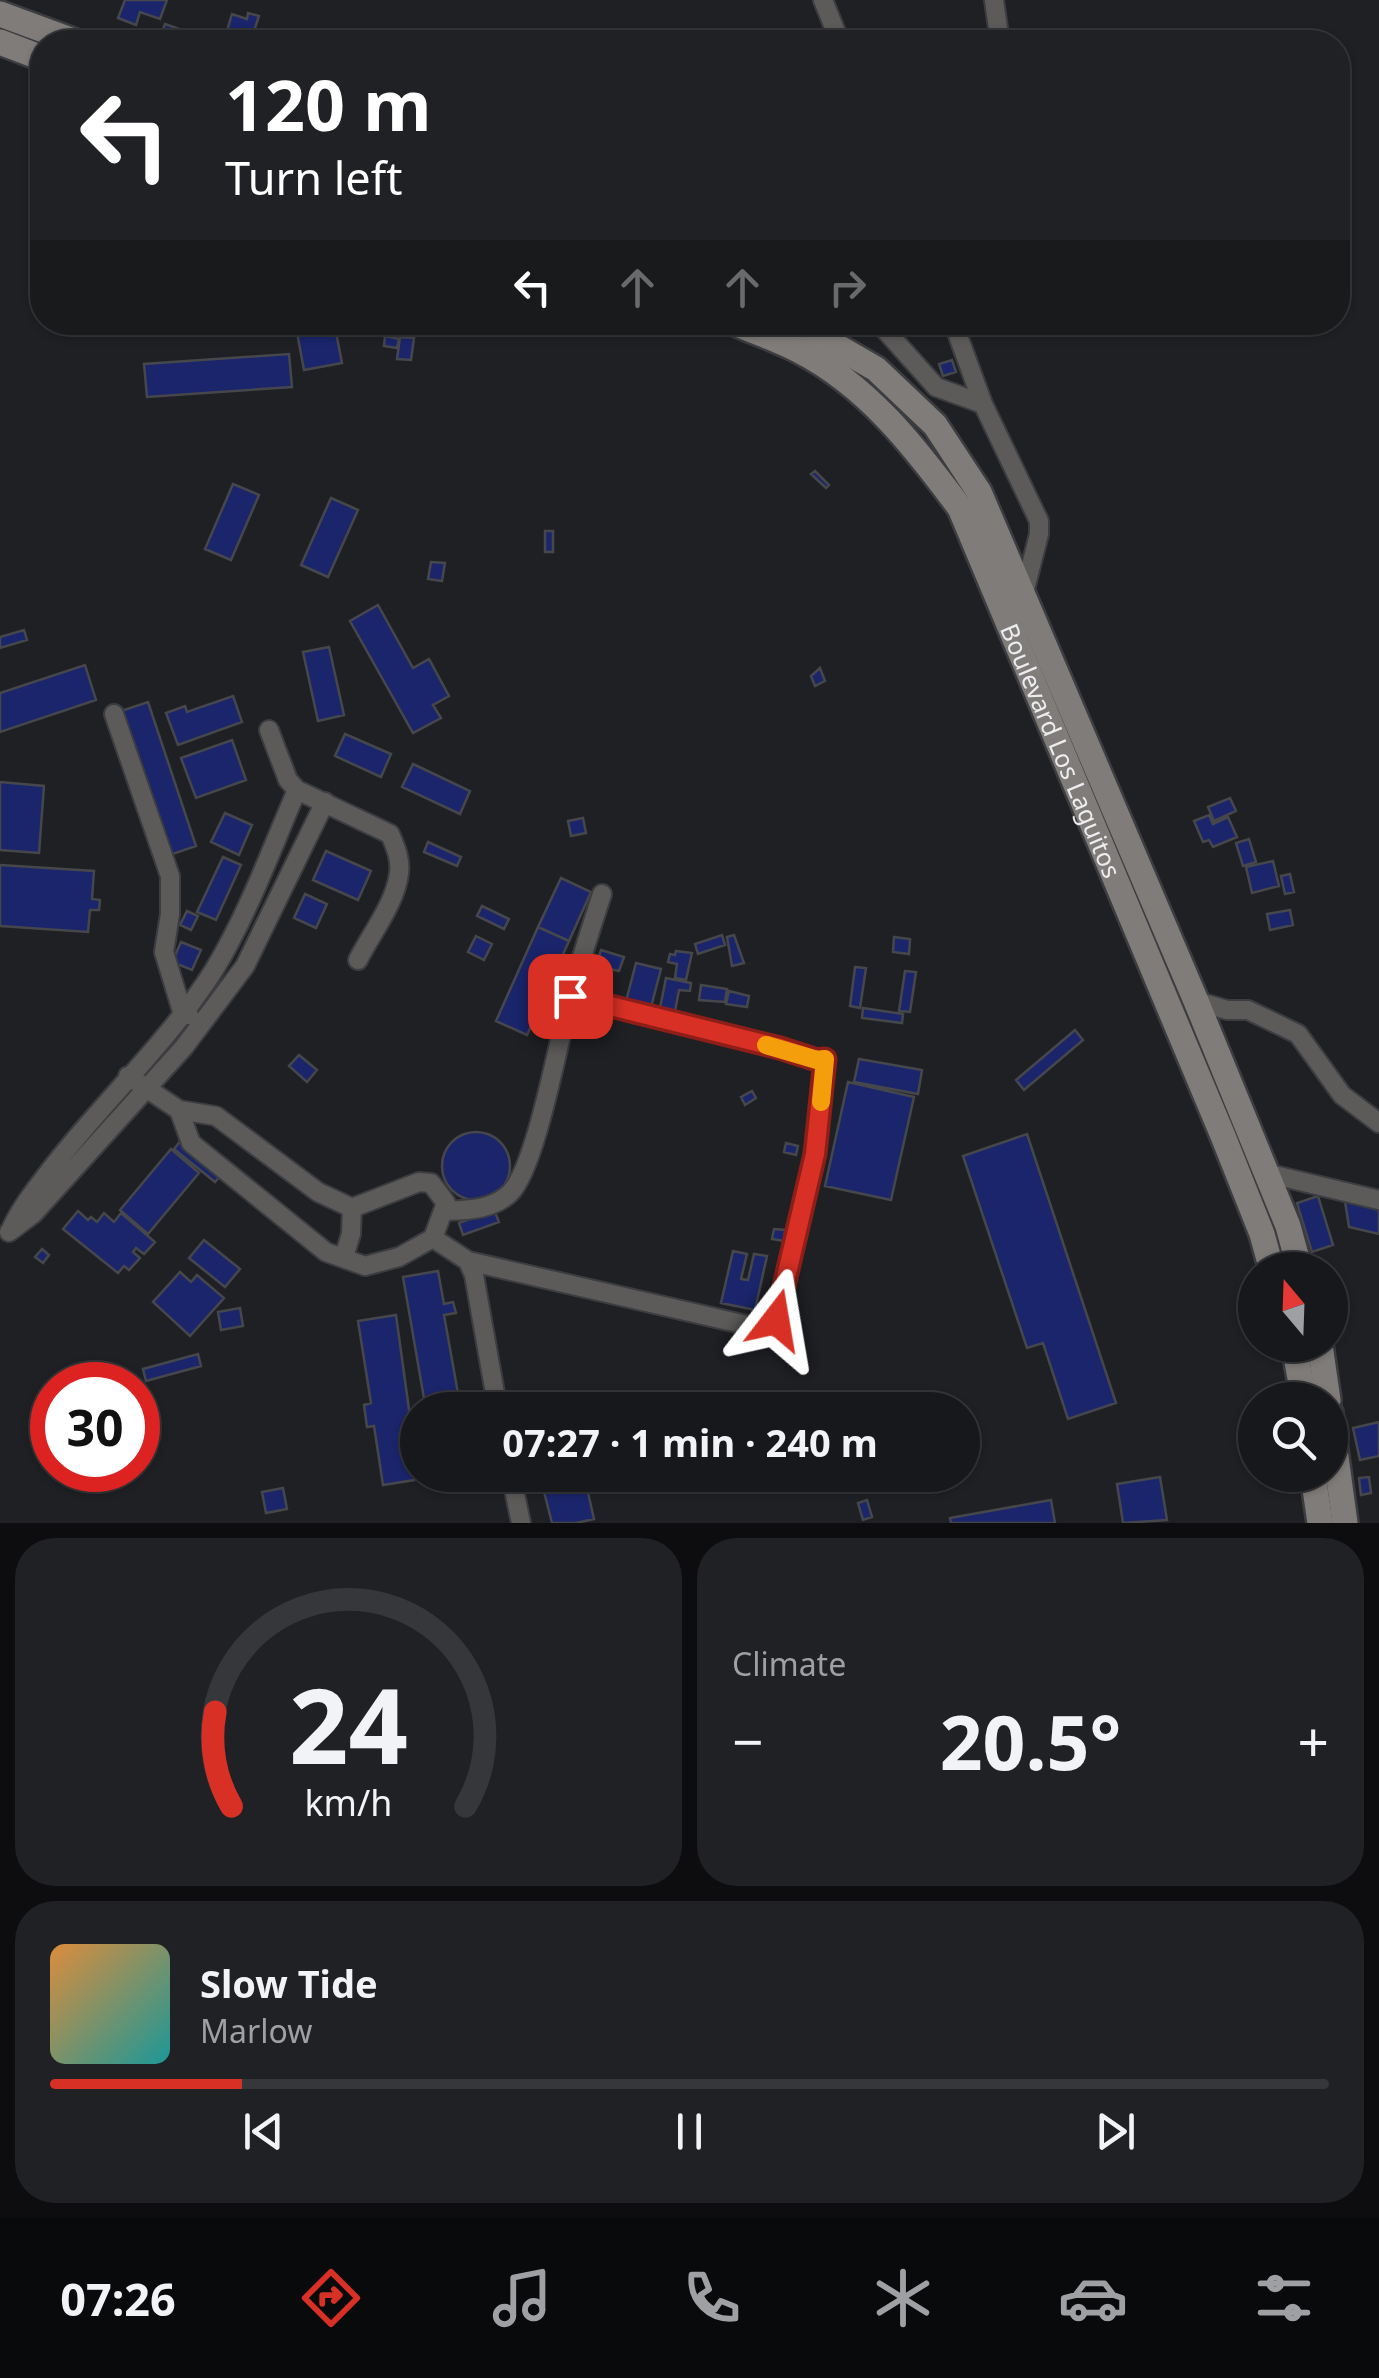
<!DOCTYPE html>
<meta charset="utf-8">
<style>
:root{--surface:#17181b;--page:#202124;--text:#f1f3f6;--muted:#9ea0a3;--line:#36373a;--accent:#d93025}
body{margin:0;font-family:"Noto Sans",sans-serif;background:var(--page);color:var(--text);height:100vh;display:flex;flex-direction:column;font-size:38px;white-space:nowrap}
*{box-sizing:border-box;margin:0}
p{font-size:32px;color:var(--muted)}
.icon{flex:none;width:55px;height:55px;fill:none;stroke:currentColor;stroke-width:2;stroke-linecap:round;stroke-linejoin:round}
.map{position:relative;height:1523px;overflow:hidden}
.details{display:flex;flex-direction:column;gap:15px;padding:15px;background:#0d0d0f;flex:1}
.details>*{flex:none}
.guide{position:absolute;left:30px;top:30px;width:1320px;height:305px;border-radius:40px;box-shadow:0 2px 8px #0004,0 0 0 2px var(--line);background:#202124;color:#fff;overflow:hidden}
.needle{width:65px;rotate:341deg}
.buttons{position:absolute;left:1238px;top:1252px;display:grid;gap:20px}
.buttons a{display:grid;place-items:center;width:110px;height:110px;border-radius:50%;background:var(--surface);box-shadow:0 2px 8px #0004,0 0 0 2px var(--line);font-size:50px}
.speed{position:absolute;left:30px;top:1362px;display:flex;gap:20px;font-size:50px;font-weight:700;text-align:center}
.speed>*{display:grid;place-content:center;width:130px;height:130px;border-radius:50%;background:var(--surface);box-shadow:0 2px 8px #0004,0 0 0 2px var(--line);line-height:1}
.speed .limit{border:15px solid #d22;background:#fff;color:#111}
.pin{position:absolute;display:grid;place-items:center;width:85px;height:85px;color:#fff;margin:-42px;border-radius:20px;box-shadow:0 5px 15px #0006}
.me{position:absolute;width:110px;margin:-55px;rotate:14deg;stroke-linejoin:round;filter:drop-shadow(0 0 8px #0008)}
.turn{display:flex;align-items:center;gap:35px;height:210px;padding:0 30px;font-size:45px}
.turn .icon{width:130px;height:130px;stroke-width:2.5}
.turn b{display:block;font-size:70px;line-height:85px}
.lanes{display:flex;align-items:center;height:95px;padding:0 30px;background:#0003;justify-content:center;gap:50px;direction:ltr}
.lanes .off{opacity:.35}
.big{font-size:75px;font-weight:700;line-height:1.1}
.details .card{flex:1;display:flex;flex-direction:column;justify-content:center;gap:15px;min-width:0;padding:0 35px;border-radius:40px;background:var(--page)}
.details .dial{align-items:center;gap:0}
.dial svg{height:260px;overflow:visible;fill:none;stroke:var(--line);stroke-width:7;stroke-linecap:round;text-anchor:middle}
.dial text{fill:var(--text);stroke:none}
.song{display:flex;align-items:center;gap:30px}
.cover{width:120px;height:120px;border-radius:15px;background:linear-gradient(135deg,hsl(30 70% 55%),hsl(180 70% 35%))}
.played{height:10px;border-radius:5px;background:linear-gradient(90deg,var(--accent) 15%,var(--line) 15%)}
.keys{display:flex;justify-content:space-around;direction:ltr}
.heat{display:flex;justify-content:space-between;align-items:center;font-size:55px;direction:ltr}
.details .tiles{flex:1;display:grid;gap:15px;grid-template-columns:1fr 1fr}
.card:last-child{grid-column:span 2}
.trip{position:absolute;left:400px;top:1392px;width:580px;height:100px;border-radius:50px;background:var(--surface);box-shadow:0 2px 8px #0004,0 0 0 2px var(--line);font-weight:700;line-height:100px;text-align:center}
.tabs{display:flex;height:160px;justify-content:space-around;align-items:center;background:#090a0b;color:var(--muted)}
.tabs .icon{width:70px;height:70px}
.tabs .selected{color:var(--accent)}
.tabs b{font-size:45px;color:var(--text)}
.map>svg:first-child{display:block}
.building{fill:#1a256c;stroke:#46474b;stroke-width:2.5}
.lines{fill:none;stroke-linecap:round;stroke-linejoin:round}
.street-casing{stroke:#3c3d41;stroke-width:22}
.secondary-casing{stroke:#3c3d41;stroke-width:30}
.street{stroke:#5d5b5a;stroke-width:18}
.secondary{stroke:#7f7c7a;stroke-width:25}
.route-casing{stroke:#8d1f18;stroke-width:25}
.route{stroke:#d93025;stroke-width:18}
.slow{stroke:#f59e0b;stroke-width:18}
.labels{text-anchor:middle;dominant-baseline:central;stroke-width:10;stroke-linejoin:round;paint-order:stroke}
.street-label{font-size:25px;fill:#ededf0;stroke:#16171a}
</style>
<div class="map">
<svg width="1379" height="1523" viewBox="0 0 1379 1523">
<rect width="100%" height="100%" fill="#1f2024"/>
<path class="building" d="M125,0H167L160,19L140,12L136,25L118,18Z
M248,13L259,16L255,28L293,39L292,42H252L238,38L240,33L237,32L235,37L226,34L232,14L247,19Z
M165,24L191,33L188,42L160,36Z
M42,236V284L30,281Z
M295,322H334L342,363L304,370Z
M385,336L399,339L397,348L384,346Z
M400,337L414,338L411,360L397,359Z
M289,354L292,387L147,397L144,364Z
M952,360L956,372L943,376L939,364Z
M815,471L829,485L826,488L811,474Z
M233,484L259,495L231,560L205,549Z
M331,498L358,510L328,577L301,565Z
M545,531H553V552H545Z
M431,562L445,563L442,581L428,579Z
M378,605L413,668L429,659L449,696L433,705L441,718L413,733L350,621Z
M24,630L27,640L0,648V637Z
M329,647L344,715L318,721L303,652Z
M85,665L96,700L0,732V693Z
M820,668L825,681L815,686L811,676Z
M233,696L242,722L178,745L166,713L185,706L187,712Z
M148,702L196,846L170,855L121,711Z
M345,734L391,754L381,777L335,756Z
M232,740L246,780L196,798L181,758Z
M413,764L470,791L460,814L402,787Z
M0,782L44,786L39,853L0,850Z
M1230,798L1236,811L1214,821L1208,807Z
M225,813L252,825L239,855L211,842Z
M1209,815L1213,824L1228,817L1237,837L1213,847L1209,840L1203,842L1194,821Z
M583,818L586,833L571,836L568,821Z
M1249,839L1256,862L1243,866L1236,843Z
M428,842L461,857L457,866L424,852Z
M326,851L371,871L358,900L313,880Z
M223,857L241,865L216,920L197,912Z
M1273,861L1279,886L1252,893L1246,867Z
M0,865L94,871L92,899L100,900L99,910H90L88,932L0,926Z
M1290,874L1294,892L1285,894L1281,876Z
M561,878L591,892L569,941L538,927Z
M305,894L327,904L316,928L294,918Z
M482,906L509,919L504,929L477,916Z
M1290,910L1293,925L1270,930L1267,914Z
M187,911L198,916L191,930L180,925Z
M538,927L569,941L527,1035L496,1021Z
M722,935L725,945L698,954L695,944Z
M734,935L744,963L732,966L727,937Z
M476,936L492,944L484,960L468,952Z
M894,937L910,939L909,954L893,952Z
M181,942L201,950L192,970L172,962Z
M601,950L624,957L619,971L596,966Z
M676,951L692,953L686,980L675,978L677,964L668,962L670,954L675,955Z
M636,963L661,969L650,1011L625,1005Z
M855,967L866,968L860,1008L850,1006Z
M905,971L916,972L910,1012L899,1011Z
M666,978L691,983L690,991L679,990L675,1011L660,1008Z
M701,985L727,989L725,1002L699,1000Z
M729,991L749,996L747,1007L726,1004Z
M542,1007L560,1013L555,1026L537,1019Z
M863,1008L903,1014L902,1023L862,1018Z
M1075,1030L1083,1040L1024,1090L1016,1080Z
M299,1055L317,1070L307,1082L289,1066Z
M859,1059L922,1070L918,1094L854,1082Z
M848,1082L914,1097L891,1200L825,1186Z
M752,1091L756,1098L745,1105L741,1097Z
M442 1166a34 34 0 1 1 68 0a34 34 0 1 1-68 0Z
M1027,1134L1116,1403L1068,1419L1043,1343L1027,1348L963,1156Z
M182,1139L223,1173L215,1182L174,1149Z
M786,1143L798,1146L796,1155L784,1152Z
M171,1149L199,1173L148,1234L120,1210Z
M1344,1195L1379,1203V1234L1349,1227Z
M1318,1196L1333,1245L1312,1252L1297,1203Z
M494,1210L499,1222L463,1235L459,1223Z
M78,1211L88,1220L91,1217L97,1222L104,1213L114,1222L121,1213L155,1242L144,1254L136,1248L133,1252L140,1258L129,1270L124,1266L118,1273L63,1229Z
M774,1229L785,1230L784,1241L772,1239Z
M204,1240L240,1269L225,1287L189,1258Z
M42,1249L49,1255L43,1263L35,1257Z
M733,1251L747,1254L741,1279L748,1280L754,1254L767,1256L755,1310L721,1303Z
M438,1271L444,1304L453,1302L456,1313L444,1315L461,1410H426L403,1277Z
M180,1272L191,1282L197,1275L224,1298L190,1336L153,1302Z
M240,1308L243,1326L221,1330L218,1312Z
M396,1315L418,1475L421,1479L383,1485L374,1426L367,1427L364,1405L371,1403L358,1321Z
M198,1354L201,1366L146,1381L143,1369Z
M1379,1422V1456L1360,1460L1353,1428Z
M965,1424L977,1458L962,1463V1425Z
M584,1475L594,1519L576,1523H552L542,1484Z
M1160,1477L1167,1520L1123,1523L1117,1484Z
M1369,1477L1371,1493L1361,1495L1359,1478Z
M283,1488L287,1509L266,1513L262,1492Z
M867,1500L872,1517L863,1520L858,1503Z
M1051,1500L1055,1523H951L950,1518Z"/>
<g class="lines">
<g class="street-casing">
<path id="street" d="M823,0L840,42
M994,0L1000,42
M878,322L936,387L983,404
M953,322L983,404L1039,521V534L1023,597
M114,714L170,876V914L164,952L182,1011L189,1015
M269,730L288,780L297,790L390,834C395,846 401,859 399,873C396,902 371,934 358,960
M1196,1001L1227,1010H1248L1298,1034L1342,1095L1379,1123
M128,1076L179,1110L216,1116L318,1192L352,1208L419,1182L431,1183L446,1203L433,1238L399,1257L365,1266L326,1252L191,1143L179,1110
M1266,1173L1379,1200
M445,1211C468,1210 492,1210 510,1193C536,1168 559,1038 570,997C580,962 591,928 602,894
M12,1227C23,1204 39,1185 55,1164C106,1099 170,1040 214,970C248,914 271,850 297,790
M9,1232L33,1214L184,1047L245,966L325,802
M433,1238L468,1261L474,1275L498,1410
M344,1257L351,1234L352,1208
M468,1261L755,1327L766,1326L776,1320L815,1154L825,1059L817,1060L780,1048L571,996
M511,1475L521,1523"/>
</g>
<g class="secondary-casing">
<g id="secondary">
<path d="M0,14L76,42"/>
<path d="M0,42L42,58"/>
<path id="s1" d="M733,322C755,332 777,339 798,350C867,385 915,447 960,508L1223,1136L1262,1234L1272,1270"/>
<path d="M795,322L876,369L935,425L979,492L1196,1001L1288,1226L1300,1270"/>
<path d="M1294,1345L1304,1400"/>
<path d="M1320,1345L1328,1400"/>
<path d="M1330,1413L1345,1523"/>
<path d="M1313,1475L1320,1523"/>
</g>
</g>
<use href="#street" class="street"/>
<use href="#secondary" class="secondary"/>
</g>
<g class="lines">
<g class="route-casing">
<path id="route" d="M570,996L780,1048L817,1060L825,1059L815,1154L776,1320"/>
</g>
<use href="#route" class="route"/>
<path class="slow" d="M766,1045L817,1060L825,1059L821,1102"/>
</g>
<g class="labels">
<g class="street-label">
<text stroke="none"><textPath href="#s1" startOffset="562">Boulevard Los Laguitos</textPath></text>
</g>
</g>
</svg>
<div class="buttons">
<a><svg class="needle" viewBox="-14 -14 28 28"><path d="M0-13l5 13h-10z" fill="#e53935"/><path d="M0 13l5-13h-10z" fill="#9ea0a3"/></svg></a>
<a><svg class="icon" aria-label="search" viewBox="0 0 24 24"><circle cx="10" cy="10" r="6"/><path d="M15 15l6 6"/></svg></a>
</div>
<div class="speed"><div class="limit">30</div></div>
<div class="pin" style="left:570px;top:996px;background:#d93025"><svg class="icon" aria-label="arrive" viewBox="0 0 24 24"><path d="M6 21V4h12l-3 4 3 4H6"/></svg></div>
<svg class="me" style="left:776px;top:1320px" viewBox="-20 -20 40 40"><path d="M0-17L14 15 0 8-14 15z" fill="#d93025" stroke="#fff" stroke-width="4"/></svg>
<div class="trip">07:27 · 1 min · 240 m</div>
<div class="guide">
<div class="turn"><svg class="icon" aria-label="left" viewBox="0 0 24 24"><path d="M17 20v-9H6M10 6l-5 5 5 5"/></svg><div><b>120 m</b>Turn left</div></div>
<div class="lanes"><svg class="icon" aria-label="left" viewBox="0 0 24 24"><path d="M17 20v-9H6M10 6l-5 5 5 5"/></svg><svg class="icon off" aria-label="ahead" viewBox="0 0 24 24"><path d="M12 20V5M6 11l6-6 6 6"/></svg><svg class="icon off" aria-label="ahead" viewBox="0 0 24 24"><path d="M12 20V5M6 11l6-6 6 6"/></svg><svg class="icon off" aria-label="right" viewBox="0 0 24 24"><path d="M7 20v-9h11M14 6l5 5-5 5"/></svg></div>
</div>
</div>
<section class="details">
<div class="tiles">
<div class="card dial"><svg viewBox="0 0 100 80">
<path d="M14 69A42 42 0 1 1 86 69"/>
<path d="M14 69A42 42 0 0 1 9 40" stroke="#d93025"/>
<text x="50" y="56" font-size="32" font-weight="700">24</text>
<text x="50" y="72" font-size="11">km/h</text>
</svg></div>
<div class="card"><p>Climate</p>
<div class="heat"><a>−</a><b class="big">20.5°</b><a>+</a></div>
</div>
<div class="card">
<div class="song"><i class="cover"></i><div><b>Slow Tide</b><p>Marlow</p></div></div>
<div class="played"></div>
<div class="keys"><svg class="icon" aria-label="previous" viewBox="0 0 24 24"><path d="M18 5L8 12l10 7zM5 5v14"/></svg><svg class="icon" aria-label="pause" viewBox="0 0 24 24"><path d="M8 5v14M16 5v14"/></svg><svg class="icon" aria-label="next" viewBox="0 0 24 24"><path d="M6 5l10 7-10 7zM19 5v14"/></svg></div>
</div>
</div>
</section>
<nav class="tabs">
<b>07:26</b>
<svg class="icon selected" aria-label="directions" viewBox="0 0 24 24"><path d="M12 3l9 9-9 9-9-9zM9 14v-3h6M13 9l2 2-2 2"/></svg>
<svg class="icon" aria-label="music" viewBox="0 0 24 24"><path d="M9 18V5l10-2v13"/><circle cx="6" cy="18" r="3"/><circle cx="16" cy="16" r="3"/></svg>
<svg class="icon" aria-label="phone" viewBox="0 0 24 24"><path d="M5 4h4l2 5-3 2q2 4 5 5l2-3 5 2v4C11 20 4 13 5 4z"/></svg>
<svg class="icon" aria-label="climate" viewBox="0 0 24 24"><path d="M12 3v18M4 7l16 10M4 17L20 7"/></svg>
<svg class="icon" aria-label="car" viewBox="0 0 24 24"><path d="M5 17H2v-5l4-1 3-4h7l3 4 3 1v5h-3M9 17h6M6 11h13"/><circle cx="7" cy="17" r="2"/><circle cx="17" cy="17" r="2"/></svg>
<svg class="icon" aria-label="filters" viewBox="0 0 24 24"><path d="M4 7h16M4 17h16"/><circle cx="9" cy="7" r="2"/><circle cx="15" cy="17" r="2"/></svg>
</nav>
